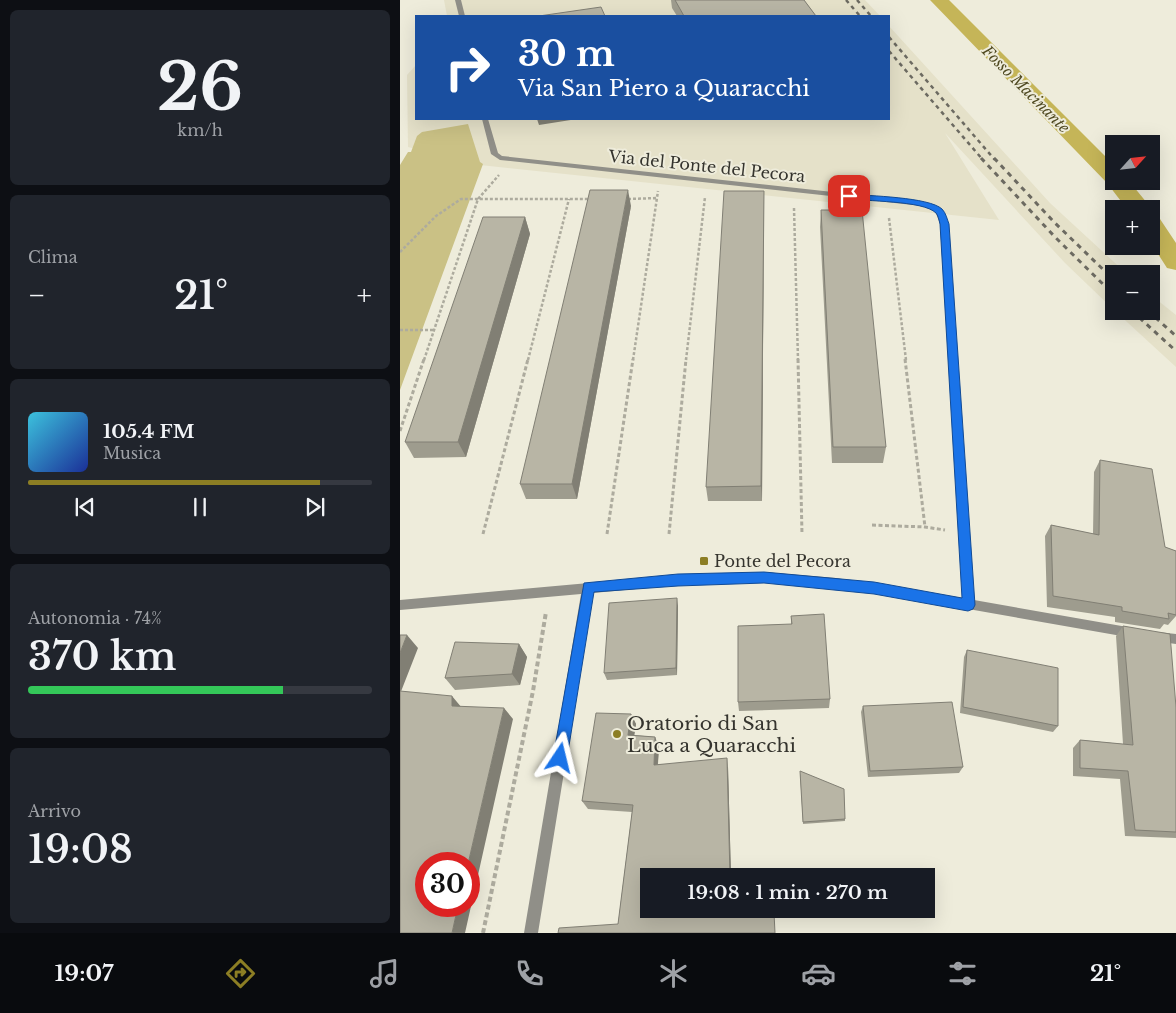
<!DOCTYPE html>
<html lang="it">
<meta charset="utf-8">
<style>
:root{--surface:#171b24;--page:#20242c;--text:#f1f3f6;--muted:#9ea1a6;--line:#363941;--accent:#8c7e24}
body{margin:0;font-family:"Libre Baskerville",serif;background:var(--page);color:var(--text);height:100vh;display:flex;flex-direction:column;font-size:19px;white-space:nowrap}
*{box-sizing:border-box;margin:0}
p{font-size:16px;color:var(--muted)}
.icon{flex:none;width:28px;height:28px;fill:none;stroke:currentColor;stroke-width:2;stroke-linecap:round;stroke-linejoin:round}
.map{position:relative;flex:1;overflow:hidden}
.details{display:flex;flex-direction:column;gap:10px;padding:10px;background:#0d0f14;width:400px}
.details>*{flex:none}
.banner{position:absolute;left:15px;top:15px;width:475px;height:105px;border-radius:0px;box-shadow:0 5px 20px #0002;background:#1a4fa0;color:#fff;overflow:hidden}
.needle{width:32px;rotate:63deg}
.tools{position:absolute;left:705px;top:135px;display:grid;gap:10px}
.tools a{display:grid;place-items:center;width:55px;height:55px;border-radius:0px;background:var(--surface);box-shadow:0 5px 20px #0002;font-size:25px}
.speed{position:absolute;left:15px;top:852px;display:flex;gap:10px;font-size:25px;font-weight:700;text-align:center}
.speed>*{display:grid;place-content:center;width:65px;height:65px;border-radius:50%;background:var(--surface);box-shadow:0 5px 20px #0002;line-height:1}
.speed .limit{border:8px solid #d22;background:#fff;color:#111}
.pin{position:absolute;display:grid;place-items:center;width:42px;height:42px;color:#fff;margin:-21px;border-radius:10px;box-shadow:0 2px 8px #0006}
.me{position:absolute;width:55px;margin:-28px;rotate:10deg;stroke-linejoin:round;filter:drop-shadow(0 0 4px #0008)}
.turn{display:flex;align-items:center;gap:18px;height:105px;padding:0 20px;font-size:22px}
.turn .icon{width:65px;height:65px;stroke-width:2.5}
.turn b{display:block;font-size:35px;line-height:42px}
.big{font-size:38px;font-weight:600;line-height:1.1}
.details .card{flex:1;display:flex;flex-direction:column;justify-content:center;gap:8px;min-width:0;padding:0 18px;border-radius:8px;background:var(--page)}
.details .dial{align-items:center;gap:0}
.dial b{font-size:65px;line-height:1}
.song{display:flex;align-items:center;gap:15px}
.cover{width:60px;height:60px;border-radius:8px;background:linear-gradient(135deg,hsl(190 70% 55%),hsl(230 70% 35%))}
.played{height:5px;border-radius:2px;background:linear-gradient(90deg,var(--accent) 85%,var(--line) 85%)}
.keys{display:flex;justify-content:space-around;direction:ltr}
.heat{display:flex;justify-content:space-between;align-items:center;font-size:28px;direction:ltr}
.charge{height:8px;border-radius:4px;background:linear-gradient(90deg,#34c759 74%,var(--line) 0)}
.trip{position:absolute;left:240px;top:868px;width:295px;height:50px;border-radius:0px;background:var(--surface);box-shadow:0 5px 20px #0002;font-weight:600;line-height:50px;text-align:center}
.tab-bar{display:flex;height:80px;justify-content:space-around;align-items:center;background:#090b0e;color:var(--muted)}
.tab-bar .icon{width:35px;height:35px}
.tab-bar .active{color:var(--accent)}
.tab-bar b{font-size:22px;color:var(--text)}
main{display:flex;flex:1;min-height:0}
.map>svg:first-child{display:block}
.built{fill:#e5e1c9}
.green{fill:#cac185}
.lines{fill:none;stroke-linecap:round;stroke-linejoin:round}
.canal{fill:#c5b558;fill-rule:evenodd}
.path-far2{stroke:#adab9e;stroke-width:2.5;stroke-dasharray:3 2;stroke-linecap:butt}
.path-far1{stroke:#adab9e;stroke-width:3;stroke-dasharray:4 2.5;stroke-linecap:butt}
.path{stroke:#adab9e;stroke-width:4;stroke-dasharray:5 3;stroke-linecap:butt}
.street{fill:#908f88;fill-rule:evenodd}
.rail-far1{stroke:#6c6a61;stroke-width:2.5;stroke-dasharray:4 4;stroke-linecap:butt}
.rail{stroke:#6c6a61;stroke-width:3;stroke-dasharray:5 5;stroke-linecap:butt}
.wall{fill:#9e9c8e}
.shaded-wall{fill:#817f74}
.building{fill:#b8b5a5;stroke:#817f74}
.route{fill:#1a73e8;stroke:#114b97}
.poi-dot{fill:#8c7e24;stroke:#eeecdb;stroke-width:2}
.labels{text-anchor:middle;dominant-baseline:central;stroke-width:4;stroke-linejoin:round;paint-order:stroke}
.far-water-label{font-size:15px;font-style:italic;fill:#504a22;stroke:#eeecdb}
.street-label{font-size:16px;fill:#35342e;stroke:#eeecdb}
.poi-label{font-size:16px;fill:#35342e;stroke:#eeecdb;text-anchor:start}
.near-poi-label{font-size:19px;fill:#35342e;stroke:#eeecdb;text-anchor:start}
</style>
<main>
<section class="details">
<div class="card dial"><b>26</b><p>km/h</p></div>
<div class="card"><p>Clima</p>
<div class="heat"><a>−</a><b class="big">21°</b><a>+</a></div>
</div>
<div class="card">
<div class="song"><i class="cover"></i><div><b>105.4 FM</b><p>Musica</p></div></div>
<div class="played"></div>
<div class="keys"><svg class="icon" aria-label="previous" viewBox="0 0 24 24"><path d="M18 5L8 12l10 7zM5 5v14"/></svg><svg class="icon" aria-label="pause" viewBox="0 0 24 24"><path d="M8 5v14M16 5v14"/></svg><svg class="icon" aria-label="next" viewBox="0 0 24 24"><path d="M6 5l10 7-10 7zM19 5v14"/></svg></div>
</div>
<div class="card"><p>Autonomia · 74%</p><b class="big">370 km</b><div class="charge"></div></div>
<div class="card"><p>Arrivo</p><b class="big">19:08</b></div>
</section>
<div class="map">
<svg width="776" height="933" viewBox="0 0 776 933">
<rect width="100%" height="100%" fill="#eeecdb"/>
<path class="built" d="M44,0H465L480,16H47Z
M489,26L650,203L727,274H714V310L665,263L545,133L599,220L80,165L8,147L7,75L16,65V119H489Z
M751,295L776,315V367L715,311H751Z"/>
<path class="green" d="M68,124L80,162L83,164L0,390V165L8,152H11L17,136L22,132Z"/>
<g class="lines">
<path class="canal" d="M530,0H549L714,165V181H729L752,209L751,210L727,209L707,183Z
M751,217L760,219L776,243V270L767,268L751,243Z"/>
<path class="path-far2" d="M228,199L257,198
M394,208L398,360
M489,218L506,360
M0,252L36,216L61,199H191
M0,330H34
M24,360L78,199L99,175
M128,360L169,199
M233,360L258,191
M286,360L305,197"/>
<path class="path-far1" d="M398,359L402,534
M505,359L525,527
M0,431L24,359
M472,525L525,527L545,530
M83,534L128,359
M207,534L233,359
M269,534L286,359"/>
<path class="path" d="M83,933L133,691L146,612"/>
<path class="street" d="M55,0H61L65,16H59Z
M82,119H88L98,153L102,156L524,202L541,208L548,224L574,600L733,628L737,629L739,633L737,637L733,638L500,597L436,588L364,582L278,585L193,593L138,933H124L181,594L0,610V600L278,575L364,572L436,578L563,598L540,224L535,211L522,206L100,160L91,154Z
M758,632L776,634V644L754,641L752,637L754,633Z"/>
<path class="rail-far1" d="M446,0L460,16
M457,0L471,16
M489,37L595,160
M489,51L583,160"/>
<path class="rail" d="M581,158L655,237L714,295
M594,158L654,222L714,280
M732,311L776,351
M748,311L776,336"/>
</g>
<path class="wall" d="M271,0H404L416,16H277L272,8Z
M364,191L362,501H308L306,487Z
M231,206L177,499H126L120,484Z
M421,210L486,447L483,463H432L420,227Z
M125,217L130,234L66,457L14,458L5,442Z
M700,460L765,547L776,551V616L768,625L764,624L760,629L715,622V617L647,607L645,536L651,525L693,534L694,472Z
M278,606L277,675L207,680L204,673Z
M391,616L430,699L429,708L339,711L338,702L391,624Z
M723,626L776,707V838L725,836L720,779L673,776V748L680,740L723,744L716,636Z
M119,644L127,657L120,685L55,690L45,678Z
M567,650L658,726L653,732L560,713L564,657Z
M463,706L563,767L559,773L468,777L461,712Z
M231,714L236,724L234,735L255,737L259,747L258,764L328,767L331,876H249V909H332V913L218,924L232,812L188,809L182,801Z
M400,774L445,819V821L403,824Z"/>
<path class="shaded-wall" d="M137,119H177L139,125Z
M228,190L231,206L177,499L172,484Z
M364,191V207L362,501L361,486Z
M125,217L130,234L66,457L58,442Z
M277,598L278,606L277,675L276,668Z
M7,635L18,648L0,694V653Z
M119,644L127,657L120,685L112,674Z
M52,696L62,708L52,706Z
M104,708L113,719L65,933H52L58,906H69V864H68Z
M231,714L236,724L233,744L228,735Z
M255,737L259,747L257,774L254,765Z
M327,758L328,767L331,876H330Z"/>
<path class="building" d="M275,0H404L416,16H284Z
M201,7L205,16H139Z
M190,190H228L172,484H120Z
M324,191H364L361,486L306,487Z
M421,210H462L486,447H433Z
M83,217H125L58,442H5Z
M700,460L752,469L765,547L776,551V615L768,613L769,619L722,611V607L653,596L651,525L699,535Z
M277,598L276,668L204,673L209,603Z
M424,614L430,699L338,702V626L392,624L391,616Z
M723,626L770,634L776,707V832L735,830L728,771L680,768V740L733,745Z
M0,635H7L0,653Z
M55,642L119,644L112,674L45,678Z
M567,650L658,668V726L563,707Z
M0,691L52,696V706L104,708L68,864H26V906H58L52,933H0Z
M552,702L563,767L470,771L463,706Z
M196,713L231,714L228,735L255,737L254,765L327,758L330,876H249V909H331V913H374L375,933H158L159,928L218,924L233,805L182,801Z
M400,771L444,789L445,819L403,822Z"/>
<path class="route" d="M449,194C469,196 529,197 542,209C546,213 547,219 549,224L575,605L573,609L568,611L474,594L364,583L278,586L194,592L167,758L165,763L160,765L155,763L153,758L184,583L278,574L364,572L474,582L562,598L540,224C539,220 538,215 536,213C523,200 465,202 446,198L444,196Z"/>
<g class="poi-dot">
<rect x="299" y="556" width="10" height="10" rx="2.5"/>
<circle cx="217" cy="734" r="5"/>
</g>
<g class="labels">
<g class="far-water-label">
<text transform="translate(626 89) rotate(45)">Fosso Macinante</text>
</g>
<g class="street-label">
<text transform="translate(307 166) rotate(6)">Via del Ponte del Pecora</text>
</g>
<g class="poi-label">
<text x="314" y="561">Ponte del Pecora</text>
</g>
<g class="near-poi-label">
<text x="227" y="723">Oratorio di San<tspan x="227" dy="22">Luca a Quaracchi</tspan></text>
</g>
</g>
</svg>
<div class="tools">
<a><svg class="needle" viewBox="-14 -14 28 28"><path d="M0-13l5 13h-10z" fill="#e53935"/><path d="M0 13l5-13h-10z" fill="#9ea1a6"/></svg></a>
<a>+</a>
<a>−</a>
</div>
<div class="speed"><div class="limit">30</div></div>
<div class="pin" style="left:449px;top:196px;background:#d93025"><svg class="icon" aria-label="arrive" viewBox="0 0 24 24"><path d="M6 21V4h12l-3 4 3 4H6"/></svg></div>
<svg class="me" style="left:160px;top:758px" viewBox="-20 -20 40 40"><path d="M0-17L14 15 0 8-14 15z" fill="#1a73e8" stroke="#fff" stroke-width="4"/></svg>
<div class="trip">19:08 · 1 min · 270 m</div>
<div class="banner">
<div class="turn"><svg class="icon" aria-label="right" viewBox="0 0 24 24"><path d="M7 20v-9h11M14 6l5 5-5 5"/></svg><div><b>30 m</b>Via San Piero a Quaracchi</div></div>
</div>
</div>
</main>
<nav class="tab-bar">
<b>19:07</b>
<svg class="icon active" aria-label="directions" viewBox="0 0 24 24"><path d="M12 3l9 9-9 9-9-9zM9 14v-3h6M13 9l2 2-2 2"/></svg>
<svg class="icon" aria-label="music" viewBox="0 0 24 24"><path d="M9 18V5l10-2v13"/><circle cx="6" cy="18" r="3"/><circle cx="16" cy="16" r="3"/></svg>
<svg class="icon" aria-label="phone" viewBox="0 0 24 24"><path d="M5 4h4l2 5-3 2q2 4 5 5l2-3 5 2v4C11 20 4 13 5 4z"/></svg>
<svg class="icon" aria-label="climate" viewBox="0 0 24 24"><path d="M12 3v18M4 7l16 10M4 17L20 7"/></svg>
<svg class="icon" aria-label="car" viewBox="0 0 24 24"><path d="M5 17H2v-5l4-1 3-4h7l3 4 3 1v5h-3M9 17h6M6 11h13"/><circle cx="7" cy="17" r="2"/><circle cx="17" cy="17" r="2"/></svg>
<svg class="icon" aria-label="filters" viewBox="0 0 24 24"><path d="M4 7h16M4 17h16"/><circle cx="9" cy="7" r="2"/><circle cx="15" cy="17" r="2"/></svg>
<b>21°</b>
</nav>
